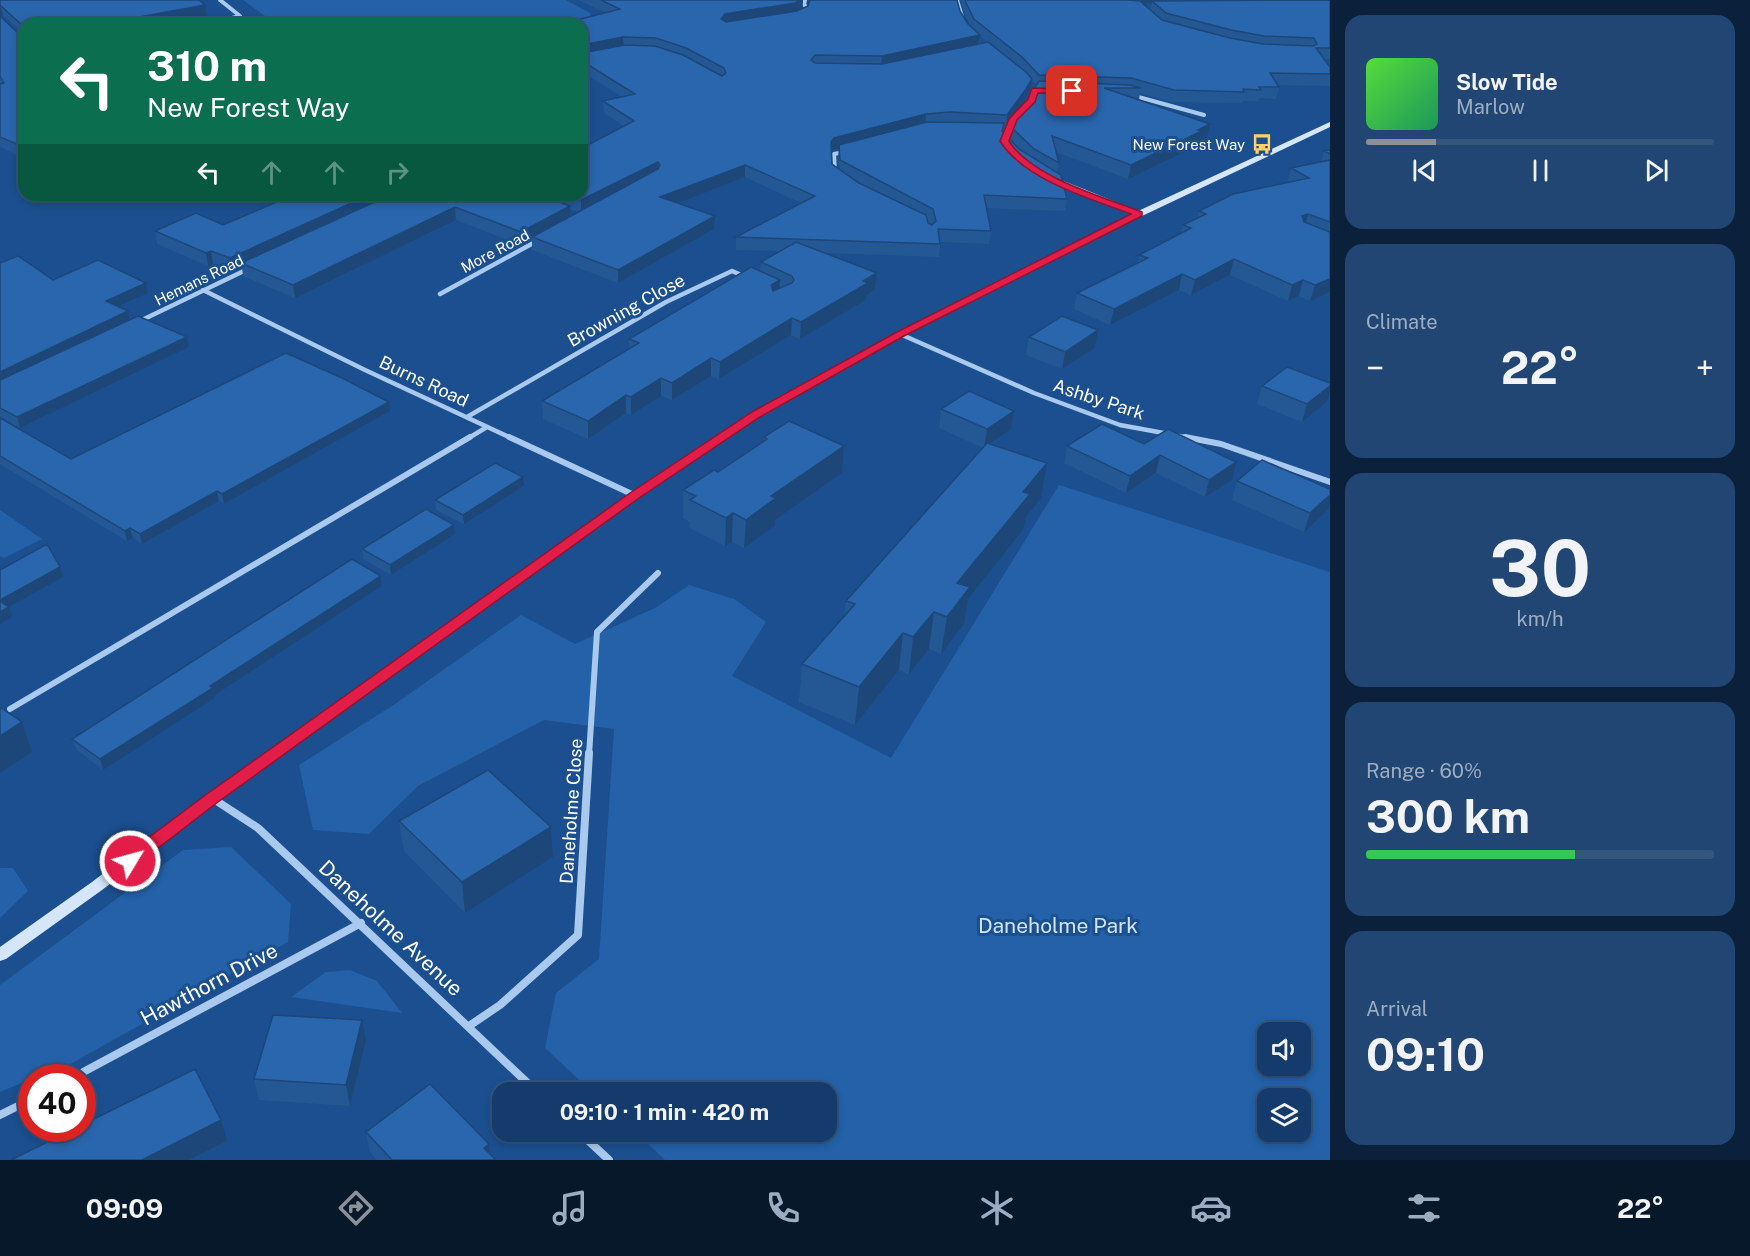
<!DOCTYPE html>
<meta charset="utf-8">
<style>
:root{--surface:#143b6b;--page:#214673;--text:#f1f3f6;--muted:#9dadc1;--line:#33557e;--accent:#8c9099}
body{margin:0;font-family:"Public Sans",sans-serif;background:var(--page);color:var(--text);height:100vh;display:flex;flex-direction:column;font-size:22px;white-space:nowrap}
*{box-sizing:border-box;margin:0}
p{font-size:20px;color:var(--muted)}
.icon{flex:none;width:33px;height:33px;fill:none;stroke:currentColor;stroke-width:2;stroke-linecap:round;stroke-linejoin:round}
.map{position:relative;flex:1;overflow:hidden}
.sheet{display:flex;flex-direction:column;gap:15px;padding:15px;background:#0b203b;width:420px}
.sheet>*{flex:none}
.guide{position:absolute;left:18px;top:18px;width:570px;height:183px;border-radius:18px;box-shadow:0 3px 9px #0003,0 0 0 2px var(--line);background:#0b6e4f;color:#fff;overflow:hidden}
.controls{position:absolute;left:1257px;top:1022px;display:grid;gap:12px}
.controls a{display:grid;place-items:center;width:54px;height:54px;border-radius:12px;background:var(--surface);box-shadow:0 3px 9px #0003,0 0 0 2px var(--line);font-size:30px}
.speed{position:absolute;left:18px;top:1064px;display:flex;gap:12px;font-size:30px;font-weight:700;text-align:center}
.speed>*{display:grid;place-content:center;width:78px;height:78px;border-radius:50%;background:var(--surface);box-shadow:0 3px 9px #0003,0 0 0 2px var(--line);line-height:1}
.speed .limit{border:9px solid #d22;background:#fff;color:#111}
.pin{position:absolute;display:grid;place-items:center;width:51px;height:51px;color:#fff;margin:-26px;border-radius:12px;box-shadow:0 3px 9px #0006}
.me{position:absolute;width:66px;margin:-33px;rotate:53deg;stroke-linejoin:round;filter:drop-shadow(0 0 4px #0008)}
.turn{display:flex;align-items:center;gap:21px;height:126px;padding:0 30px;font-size:27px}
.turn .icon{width:78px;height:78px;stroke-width:2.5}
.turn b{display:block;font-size:42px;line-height:51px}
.lanes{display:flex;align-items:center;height:57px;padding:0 30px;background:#0003;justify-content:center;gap:30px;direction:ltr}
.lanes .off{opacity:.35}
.big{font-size:45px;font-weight:700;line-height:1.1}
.sheet .tile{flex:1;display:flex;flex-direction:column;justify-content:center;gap:9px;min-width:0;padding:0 21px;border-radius:18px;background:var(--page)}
.sheet .dial{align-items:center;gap:0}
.dial b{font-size:78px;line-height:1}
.song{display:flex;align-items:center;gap:18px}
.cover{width:72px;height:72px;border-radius:9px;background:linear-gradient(135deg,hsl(110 70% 55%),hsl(150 70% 35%))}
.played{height:6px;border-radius:3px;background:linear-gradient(90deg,var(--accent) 20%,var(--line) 20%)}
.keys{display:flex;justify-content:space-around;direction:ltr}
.heat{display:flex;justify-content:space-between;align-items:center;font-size:33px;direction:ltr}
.charge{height:9px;border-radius:4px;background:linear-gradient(90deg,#34c759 60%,var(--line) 0)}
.trip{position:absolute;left:492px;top:1082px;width:345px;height:60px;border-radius:18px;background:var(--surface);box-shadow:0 3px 9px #0003,0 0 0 2px var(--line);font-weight:700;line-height:60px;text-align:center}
.tab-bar{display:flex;height:96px;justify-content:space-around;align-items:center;background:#08182b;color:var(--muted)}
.tab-bar .icon{width:42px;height:42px}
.tab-bar .on{color:var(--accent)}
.tab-bar b{font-size:27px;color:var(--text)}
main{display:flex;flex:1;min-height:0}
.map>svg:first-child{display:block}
.green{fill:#2461a8;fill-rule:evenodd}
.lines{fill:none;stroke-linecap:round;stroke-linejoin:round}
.street-far3{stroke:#a9c9ee;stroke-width:4}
.street-far2{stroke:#a9c9ee;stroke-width:4.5}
.street-far1{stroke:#a9c9ee;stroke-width:6}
.street{stroke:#a9c9ee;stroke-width:8}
.secondary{fill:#d6e6fa;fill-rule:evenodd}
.wall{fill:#245895;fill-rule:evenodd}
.shaded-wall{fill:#1d4779}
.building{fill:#2a66ad;stroke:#1d4779;stroke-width:1.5}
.route{fill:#e11d48;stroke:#92132f;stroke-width:1.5}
.labels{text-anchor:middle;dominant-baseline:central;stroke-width:6;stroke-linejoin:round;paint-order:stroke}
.far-poi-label{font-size:15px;fill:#fff;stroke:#1b4f8f;text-anchor:end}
.far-street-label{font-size:15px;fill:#fff;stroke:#1b4f8f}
.street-label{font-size:18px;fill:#fff;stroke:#1b4f8f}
.near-park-label{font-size:21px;fill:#cfe3fa;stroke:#1b4f8f}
.near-street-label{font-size:21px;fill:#fff;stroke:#1b4f8f}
</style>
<main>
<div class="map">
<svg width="1330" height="1160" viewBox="0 0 1330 1160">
<rect width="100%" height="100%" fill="#1b4f8f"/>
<path class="green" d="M243,0H566L590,13V20L575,24H276Z
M1059,485L1330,572V1160H665L634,1131H826V1092H592L545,1048L556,993L599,959L614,729L544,720L418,786L369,834L313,830L299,765L395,704L521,615L575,644L655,608L689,585L734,599L766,622L732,676L891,758ZM1268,1032H1300V1065H1268ZM1268,1098H1300V1131H1268Z
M0,510L42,539L4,558L0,556Z
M231,847L291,904L288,942L67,1066L38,1077H32L31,1079L0,1092V985L183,850Z
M0,868H13L28,891L0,918Z
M350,970L377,981L402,1013L291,997L326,972Z"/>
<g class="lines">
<path class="street-far3" d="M805,0L804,4L807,9L805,13
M957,0L963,20
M208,24L240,16L220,0
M1131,95L1204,115
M1004,140L1013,119L1027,104
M835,172L834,154L844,152
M1056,180L1086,192"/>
<path class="street-far2" d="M1083,191L1139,214
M203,290L365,370L513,439
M440,294L537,241
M140,321L250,268
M900,334L1034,393L1120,425L1169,434
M467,417L666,302L732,271L746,277
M1179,436L1192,439
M467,439L487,427"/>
<path class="street-far1" d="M509,437L634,495
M1185,437L1221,444L1330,482
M10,709L470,437
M589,755L597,632L658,573"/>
<path class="street" d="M212,798L258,828L537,1092
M469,1026L500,1005L578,935L589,753
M74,1077L361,923
M0,1115L32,1099
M578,1131L609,1160"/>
<path class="secondary" d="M1330,122V127L1142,216L903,336L760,416L638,497L217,802L102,890L6,959L0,961V947L92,882L207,794L630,493L752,412L897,332L1136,212Z"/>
</g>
<path class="wall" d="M0,0L207,16L163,24H24V158L0,147V84H1L0,83ZM3,15L22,33H18L0,16Z
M578,0H803L802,9L808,6L809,0H957L960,11L968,24L972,28L965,16L961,0H1330V59H1324L1330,67V86L1277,85L1279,87L1276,99L1259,98L1258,101H1242V103L1172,102L1140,93L1139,100L1210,124L1207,138L1200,141L1199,145L1128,179L1056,152L1059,163L1057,172L1067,199L1065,211L986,208L991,231L989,244L940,242L939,257L826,253L877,273L875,289L867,295L866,300L800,339L791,335L719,379L711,376L672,400L661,396L631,415L626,413L588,439L543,419L542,401L629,349V339L760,271L761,262L779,251L736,250V237L801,203L745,177L677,203L714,229L618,283L532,250V240L521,245L456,220L295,298L243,276L242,267L232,272L213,264L208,266L157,244L155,231L223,225L293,195H582L624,126L604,113L603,101L622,97L582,72V24L605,12ZM1152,3L1150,10L1143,4ZM977,33L995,48L979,44L980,35ZM1032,80L1037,86L1011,127L1009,138L1002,131L1003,127H1006L1024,101L1030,90ZM839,148L838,157L839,169L832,164L831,152L833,150ZM570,209L578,212L571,216Z
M1330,150V292L1310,301L1299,296L1288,301L1230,275L1191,295L1179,290L1110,325L1074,309L1077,293L1138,263L1139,255L1181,233L1183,225L1198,217L1199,211L1287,183L1291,168L1321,162L1324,151Z
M0,263L53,280L148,293L118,307L128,311L130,320L189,347L20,428L0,416Z
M1098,330L1095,348L1062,369L1026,355L1029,337Z
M1330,383V392L1327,402L1302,422L1257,404L1262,386Z
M941,409L1014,411L1011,429L990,444L1041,498L1026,517L1023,530L968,599L964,624L941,654L929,649L909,674L899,670L855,725L799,702L802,664L844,616L846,601L983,448L939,428Z
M390,411L224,504L219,501L142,544L133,538L127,541L0,464V418L71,459Z
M764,437L844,446L842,473L775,520V526L744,548L732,542L725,546L690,528V522L683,518V490L718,472L764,442Z
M1144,444L1232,480L1205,497L1156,473L1126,493L1064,463L1067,446Z
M1237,481L1330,489V505L1328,510L1304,532L1232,500Z
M524,486L464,524L436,510L435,500Z
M454,525L455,534L391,575L363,559L362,549Z
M381,576L382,586L215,695V698L103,770L76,749L72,739Z
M399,821L551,827L553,857L465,913L404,851Z
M366,1041L350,1106L259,1100L254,1079Z
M366,1132L489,1144L490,1154L496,1160H377L370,1152Z"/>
<path class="shaded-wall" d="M800,0H803L802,9L795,14L724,25L721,19L725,14Z
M1141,0H1181L1152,1V3L1140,4Z
M0,5L3,15L0,16Z
M205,5L207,16L163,24H106V23Z
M980,35L978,46L881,67L882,56Z
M623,37L624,48L582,56V45Z
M1032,79L1030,90L1024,101L1006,127L1007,115Z
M926,114L925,126L833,150L830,154L831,142L834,138Z
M1210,124L1207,138L1200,141L1199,145L1128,179L1131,165Z
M658,162V174L581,213V200Z
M745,165V177L660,210V197Z
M369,195H397L241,263L242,267L232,272L230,258Z
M570,206L571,219L532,237V240L521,245V232Z
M455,207L456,220L295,298L293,285Z
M1308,214L1304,229L1302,216Z
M715,216L714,229L618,283V270Z
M211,251L213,264L208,266L206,253Z
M1234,259L1230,275L1191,295L1195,280Z
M877,273L875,289L867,295L866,300L800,339L801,322Z
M1182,274L1179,290L1110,325L1114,309Z
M1330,279V292L1310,301L1315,285Z
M780,280L779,296L770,302L771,285Z
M1303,280L1299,296L1288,301L1292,285Z
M146,283L148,293L109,311L106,301Z
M128,311L130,321L0,384V372Z
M792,318L791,335L719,379L720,362Z
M1098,330L1095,348L1062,369L1065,352Z
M187,337L189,347L20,428L17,417Z
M711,358V376L672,400V383Z
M661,378V396L631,415V397Z
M1330,386V392L1327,402L1302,422L1307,404Z
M626,395V413L588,439V421Z
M389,402L390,411L224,504L222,494Z
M1014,411L1011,429L984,448L987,429Z
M844,446L842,473L775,520V526L744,548L746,520L771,496Z
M1160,455L1156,473L1126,493L1130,476Z
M1236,462L1232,480L1205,497L1209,480Z
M1047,463L1041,498L1026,517L1023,530L968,599L964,624L941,654L947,617L957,583L1023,492Z
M523,477L524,486L464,524L463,515Z
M217,491L219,501L142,544L140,534Z
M1330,495V505L1328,510L1304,532L1310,513Z
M733,513L732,542L725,546L726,518Z
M454,525L455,534L391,575L390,565Z
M130,528L133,538L127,541L125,531Z
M60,567L63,577L5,609L9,607L12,617L0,624V600Z
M381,576L382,586L215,695V698L103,770L100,759L210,686Z
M934,612L929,649L909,674L913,637Z
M903,633L899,670L855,725L859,687Z
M22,722L32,752L0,773V736Z
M551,827L553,857L465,913L462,882Z
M362,1020L366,1041L350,1106L346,1085Z
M221,1120L227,1141L189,1160H142Z
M489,1144L491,1160L484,1148Z"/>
<path class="building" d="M0,0H199L205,5L106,23L109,24H24V27L0,5Z
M601,0H800L795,3L725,14L721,19L726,22L797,11L808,6L810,0H957L960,11L968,24L980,35L882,56L815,55L811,60L815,63L882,64L988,42L1026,72L1032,79L1026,89L1007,115L950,112L926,114L834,138L831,142L832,164L859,183L926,215L928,223L932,225L936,221L933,209L840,160L839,145L927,122L1004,123L1002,131L1019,149L1061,175L1067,199L984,195L991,231L938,229L940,244L736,237L815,196L745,165L660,197L715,216L618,270L532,237L658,169L660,165L658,162L581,200L566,195H582V148L634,121L603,101L635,94L582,61V53L625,45L655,46L683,55L722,76L726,73L724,68L686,48L656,38L623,37L582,45V24H561L620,9Z
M965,0H1127L1140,1L1162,20L1230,38L1263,44L1313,46L1317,44L1314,38L1264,36L1231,30L1166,13L1152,1L1330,0V48H1316L1330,67V74L1270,73L1279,87H1259L1261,90L1243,89L1244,92L1174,90L1131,78L1039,75L1022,57L974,19L967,5Z
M0,16L18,33H24V32V147L0,137V84L4,83L0,76Z
M1039,81L1130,85L1141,88H1104L1210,124L1198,130L1202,131L1131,165L1052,136L1059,163L1034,149L1011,127Z
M1330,150V154L1324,151Z
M1330,160V222L1308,214L1302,216L1304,222L1330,232V279L1315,285L1303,280L1292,285L1234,259L1195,280L1182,274L1114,309L1077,293L1148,258L1139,255L1191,228L1183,225L1206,214L1199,211L1233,194L1309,178L1291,168Z
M293,195H369L230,258L211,251L206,253L155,231L196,213L223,225Z
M390,195H540L570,206L521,232L455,207L293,285L241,263Z
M796,242L877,273L863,281L868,283L801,322L792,318L720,362L711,358L672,383L661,378L631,397L626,395L588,421L542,401L639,343L629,339L751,267L780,280L771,285L773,291L792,283L794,280L792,276L761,262Z
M18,256L53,280L98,260L146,283L106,301L128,311L0,372V263Z
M138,316L187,337L17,417L0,408V380Z
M1062,316L1098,330L1065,352L1029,337Z
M286,353L342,378L389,402L222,494L217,491L140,534L130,528L125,531L0,456V418L71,459Z
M1287,367L1330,383V386L1307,404L1262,386Z
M969,391L1014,411L987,429L941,409Z
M789,421L844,446L771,496L776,498L746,520L733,513L726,518L690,500L696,496L683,490L714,470L718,472L767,439L764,437Z
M1102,424L1144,444L1168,429L1236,462L1209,480L1160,455L1130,476L1067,446Z
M987,443L1047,463L1023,492L1030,494L957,583L970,587L947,617L934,612L913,637L903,633L859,687L802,664L855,604L846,601Z
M1262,460L1330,489V495L1310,513L1237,481Z
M495,463L523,477L463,515L435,500Z
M426,509L454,525L390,565L362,549Z
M47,544L60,567L0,600V570Z
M352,559L381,576L210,686L213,688L100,759L72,739Z
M0,601L9,607L0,612Z
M0,707L22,722L0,736Z
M488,770L551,827L462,882L399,821Z
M273,1015L362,1020L346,1085L254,1079Z
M195,1069L221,1120L142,1160H11L76,1128H82V1125Z
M430,1084L489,1144L484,1148L496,1160H392L366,1132Z"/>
<path class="route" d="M1032,88L1072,89L1076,91L1072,94L1038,93L1035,102L1017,120L1009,141C1031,177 1103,197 1142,212V216L904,336L760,417L639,498L218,802L136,865L130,867L124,865L122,861L124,856L207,794L630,493L752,412L897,332L1131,214C1089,198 1024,180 1000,141L1009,119L1028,99Z"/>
<defs>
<g id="bus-bare" transform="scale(1.62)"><path d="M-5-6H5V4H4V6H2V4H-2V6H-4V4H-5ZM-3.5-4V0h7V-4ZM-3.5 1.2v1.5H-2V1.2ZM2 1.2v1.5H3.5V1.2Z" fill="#ffd166" stroke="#1b4f8f" stroke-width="2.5" paint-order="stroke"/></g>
</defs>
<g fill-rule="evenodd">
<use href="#bus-bare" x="1262" y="144"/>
</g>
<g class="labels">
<g class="far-poi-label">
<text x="1245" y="144">New Forest Way</text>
</g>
<g class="far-street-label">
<text transform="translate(495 251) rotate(-28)">More Road</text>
<text transform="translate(199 280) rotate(-26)">Hemans Road</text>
</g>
<g class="street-label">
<text transform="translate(626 310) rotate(-29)">Browning Close</text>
<text transform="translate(424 381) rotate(25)">Burns Road</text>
<text transform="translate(1099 399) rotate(18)">Ashby Park</text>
<text transform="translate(571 811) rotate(-86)">Daneholme Close</text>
</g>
<g class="near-park-label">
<text x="1058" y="925">Daneholme Park</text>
</g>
<g class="near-street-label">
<text transform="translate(391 928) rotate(43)">Daneholme Avenue</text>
<text transform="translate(209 984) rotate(-28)">Hawthorn Drive</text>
</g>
</g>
</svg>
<div class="controls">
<a><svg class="icon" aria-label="sound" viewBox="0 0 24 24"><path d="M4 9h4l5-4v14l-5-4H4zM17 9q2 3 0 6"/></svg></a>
<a><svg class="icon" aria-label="layers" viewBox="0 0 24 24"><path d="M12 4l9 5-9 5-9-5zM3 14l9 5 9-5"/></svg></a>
</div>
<div class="speed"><div class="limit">40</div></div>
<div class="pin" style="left:1072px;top:91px;background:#d93025"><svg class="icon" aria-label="arrive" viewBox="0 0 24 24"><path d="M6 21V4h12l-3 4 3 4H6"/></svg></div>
<svg class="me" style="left:130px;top:861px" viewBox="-20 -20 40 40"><circle r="17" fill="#e11d48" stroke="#fff" stroke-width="3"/><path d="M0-11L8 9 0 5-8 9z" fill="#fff"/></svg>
<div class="trip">09:10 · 1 min · 420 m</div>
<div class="guide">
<div class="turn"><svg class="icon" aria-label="left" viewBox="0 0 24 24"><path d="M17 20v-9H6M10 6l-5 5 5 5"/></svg><div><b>310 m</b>New Forest Way</div></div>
<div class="lanes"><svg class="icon" aria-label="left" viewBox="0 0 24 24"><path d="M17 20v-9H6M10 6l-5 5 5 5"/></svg><svg class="icon off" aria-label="ahead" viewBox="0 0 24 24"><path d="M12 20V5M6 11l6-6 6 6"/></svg><svg class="icon off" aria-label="ahead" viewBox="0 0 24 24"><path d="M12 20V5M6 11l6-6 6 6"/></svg><svg class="icon off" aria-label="right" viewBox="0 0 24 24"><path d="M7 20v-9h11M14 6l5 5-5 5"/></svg></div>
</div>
</div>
<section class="sheet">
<div class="tile">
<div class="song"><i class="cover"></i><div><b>Slow Tide</b><p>Marlow</p></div></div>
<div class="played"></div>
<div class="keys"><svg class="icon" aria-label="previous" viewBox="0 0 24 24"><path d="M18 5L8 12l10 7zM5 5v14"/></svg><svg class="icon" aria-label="pause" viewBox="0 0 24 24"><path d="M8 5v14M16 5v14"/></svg><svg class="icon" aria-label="next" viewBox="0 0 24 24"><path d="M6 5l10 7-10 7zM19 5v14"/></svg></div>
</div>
<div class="tile"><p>Climate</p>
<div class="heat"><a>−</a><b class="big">22°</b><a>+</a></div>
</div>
<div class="tile dial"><b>30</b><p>km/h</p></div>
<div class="tile"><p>Range · 60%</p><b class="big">300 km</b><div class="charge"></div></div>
<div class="tile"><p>Arrival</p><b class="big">09:10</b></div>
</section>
</main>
<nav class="tab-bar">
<b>09:09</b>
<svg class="icon on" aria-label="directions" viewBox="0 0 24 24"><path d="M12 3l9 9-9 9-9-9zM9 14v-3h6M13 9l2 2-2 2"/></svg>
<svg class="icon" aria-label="music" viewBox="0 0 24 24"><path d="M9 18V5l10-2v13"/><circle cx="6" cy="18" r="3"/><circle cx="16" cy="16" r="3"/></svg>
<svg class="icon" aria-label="phone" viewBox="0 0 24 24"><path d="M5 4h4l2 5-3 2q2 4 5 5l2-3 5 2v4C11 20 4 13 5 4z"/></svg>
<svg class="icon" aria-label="climate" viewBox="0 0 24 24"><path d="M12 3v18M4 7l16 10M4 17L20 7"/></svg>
<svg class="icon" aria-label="car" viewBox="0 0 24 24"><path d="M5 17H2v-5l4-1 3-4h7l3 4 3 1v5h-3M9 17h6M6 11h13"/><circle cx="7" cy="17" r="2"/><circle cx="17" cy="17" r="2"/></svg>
<svg class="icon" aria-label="filters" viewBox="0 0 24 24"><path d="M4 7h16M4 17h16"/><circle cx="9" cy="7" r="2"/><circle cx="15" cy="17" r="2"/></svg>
<b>22°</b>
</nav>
